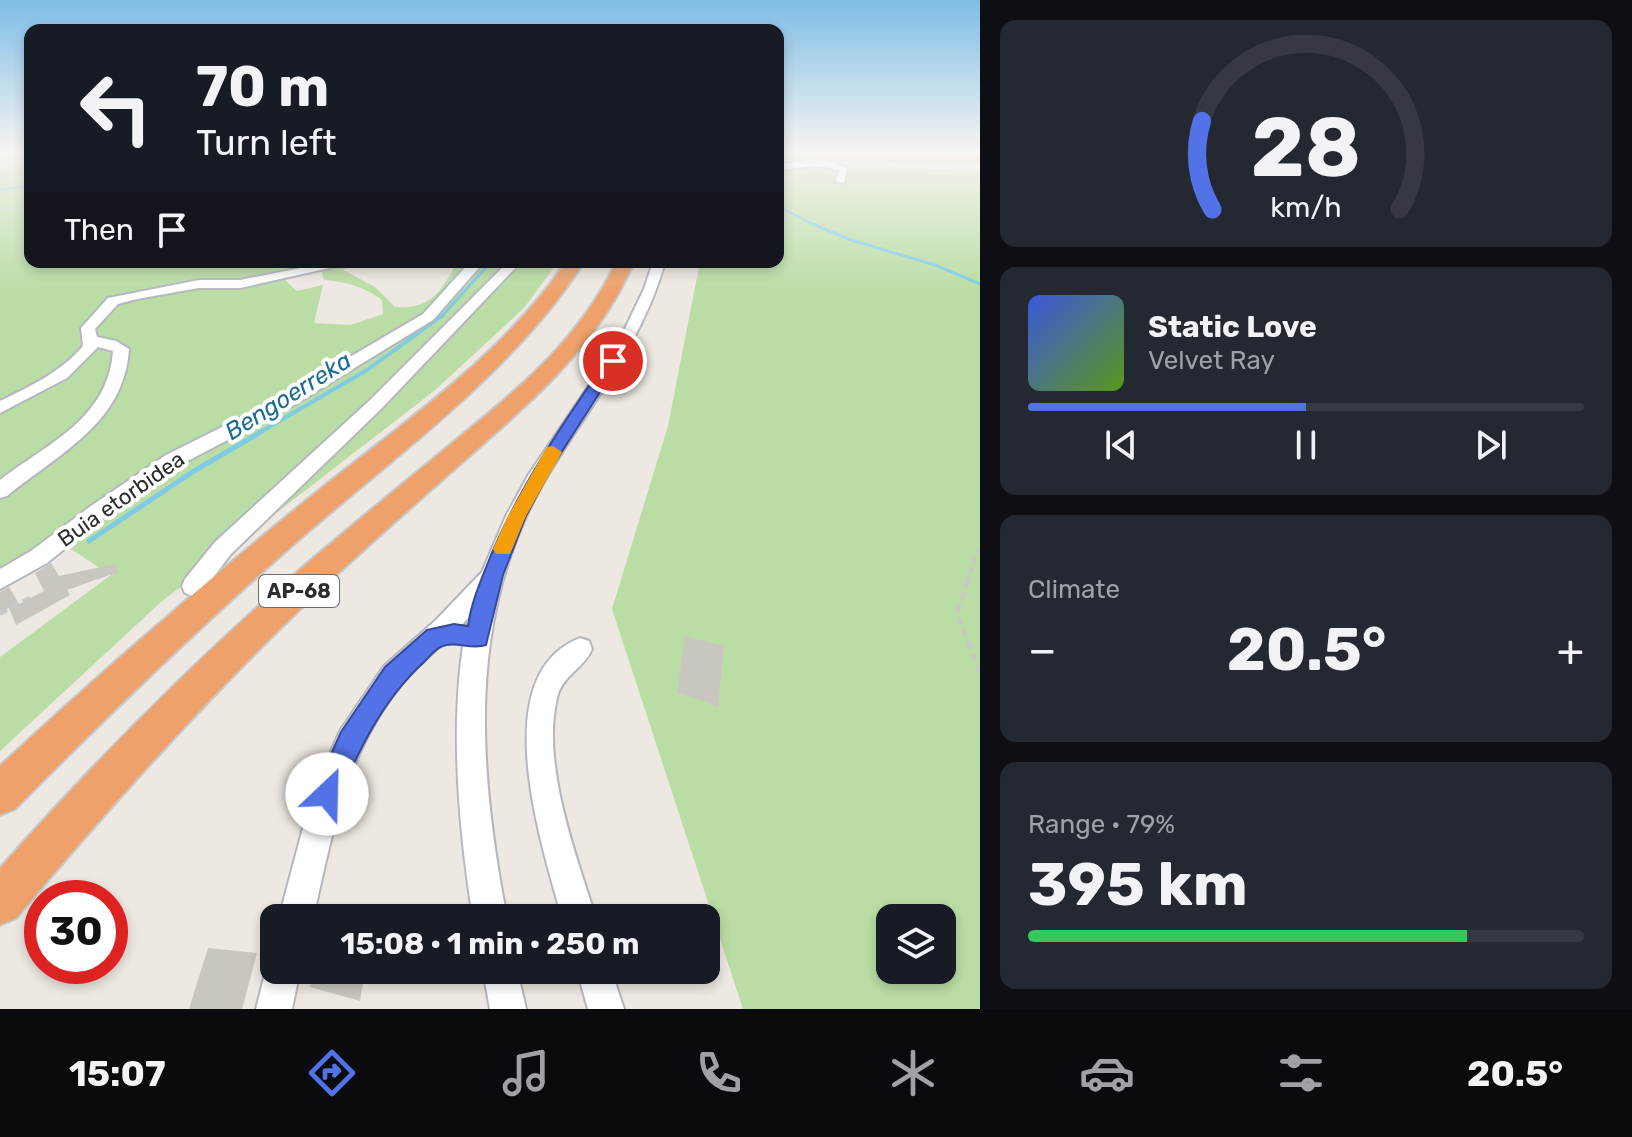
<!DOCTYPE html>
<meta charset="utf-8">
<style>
:root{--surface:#171b24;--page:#242831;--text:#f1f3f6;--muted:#9ea1a6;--line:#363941;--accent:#5372e8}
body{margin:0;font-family:Rubik,sans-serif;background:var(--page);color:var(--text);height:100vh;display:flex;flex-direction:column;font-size:30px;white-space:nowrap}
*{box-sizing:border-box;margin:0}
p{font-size:26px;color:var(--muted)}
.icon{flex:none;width:44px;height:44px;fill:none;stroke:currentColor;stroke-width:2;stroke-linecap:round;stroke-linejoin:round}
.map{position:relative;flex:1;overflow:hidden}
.panel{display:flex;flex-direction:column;gap:20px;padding:20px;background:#0d0f14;width:652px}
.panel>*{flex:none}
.top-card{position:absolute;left:24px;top:24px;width:760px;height:244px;border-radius:16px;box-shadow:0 4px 12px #0003;background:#171b24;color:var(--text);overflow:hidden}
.fabs{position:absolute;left:876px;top:904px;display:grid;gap:16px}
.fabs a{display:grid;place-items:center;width:80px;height:80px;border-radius:16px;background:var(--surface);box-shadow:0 4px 12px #0003;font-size:40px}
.speed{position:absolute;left:24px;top:880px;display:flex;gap:16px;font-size:40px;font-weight:700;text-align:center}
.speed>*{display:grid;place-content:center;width:104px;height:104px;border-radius:50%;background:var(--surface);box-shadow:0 4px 12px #0003;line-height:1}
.speed .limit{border:12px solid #d22;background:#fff;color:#111}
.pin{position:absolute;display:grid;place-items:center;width:68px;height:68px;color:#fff;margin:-34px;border:4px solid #fff;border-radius:50%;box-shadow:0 2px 8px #0007}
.me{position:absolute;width:88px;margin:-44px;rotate:24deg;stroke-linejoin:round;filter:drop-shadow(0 0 6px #0008)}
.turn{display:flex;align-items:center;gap:28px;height:168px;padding:0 40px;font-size:36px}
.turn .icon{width:104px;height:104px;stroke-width:2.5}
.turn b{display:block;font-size:56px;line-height:68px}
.then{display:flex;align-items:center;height:76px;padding:0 40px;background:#0003;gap:16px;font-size:30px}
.big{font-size:60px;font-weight:700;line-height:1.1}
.panel .widget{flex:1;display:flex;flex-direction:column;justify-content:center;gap:12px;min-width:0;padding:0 28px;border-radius:16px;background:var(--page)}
.panel .dial{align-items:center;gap:0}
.dial svg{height:208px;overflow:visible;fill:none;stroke:var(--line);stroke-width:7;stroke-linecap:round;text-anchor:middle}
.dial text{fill:var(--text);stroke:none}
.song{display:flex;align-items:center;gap:24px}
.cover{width:96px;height:96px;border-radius:12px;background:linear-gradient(135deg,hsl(230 70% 55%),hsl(90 70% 35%))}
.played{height:8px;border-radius:4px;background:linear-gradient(90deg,var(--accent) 50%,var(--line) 50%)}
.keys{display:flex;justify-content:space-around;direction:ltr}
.heat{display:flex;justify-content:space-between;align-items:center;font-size:44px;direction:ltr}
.charge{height:12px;border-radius:6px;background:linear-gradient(90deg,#34c759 79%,var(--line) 0)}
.trip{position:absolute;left:260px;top:904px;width:460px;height:80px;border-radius:16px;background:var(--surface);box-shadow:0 4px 12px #0003;font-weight:700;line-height:80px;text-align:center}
.menu{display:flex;height:128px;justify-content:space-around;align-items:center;background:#090b0e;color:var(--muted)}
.menu .icon{width:56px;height:56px}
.menu .current{color:var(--accent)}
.menu b{font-size:36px;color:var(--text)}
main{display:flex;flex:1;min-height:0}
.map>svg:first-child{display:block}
.green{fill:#b9dda4;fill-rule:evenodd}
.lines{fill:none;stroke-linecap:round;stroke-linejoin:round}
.stream-far3{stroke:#80cbe3;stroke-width:2}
.stream-far2{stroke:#80cbe3;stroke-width:3}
.stream-far1{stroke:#80cbe3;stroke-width:4}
.stream{stroke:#80cbe3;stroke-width:5}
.building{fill:#c9c6bf}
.minor-casing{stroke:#b5b7bf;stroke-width:4}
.highway-casing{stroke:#c8c8c8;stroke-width:4}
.path-far2{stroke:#c8c8c8;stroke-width:2;stroke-dasharray:3 2;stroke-linecap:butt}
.path-far1{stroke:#c8c8c8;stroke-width:3;stroke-dasharray:6 4;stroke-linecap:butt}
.path{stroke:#c8c8c8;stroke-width:4;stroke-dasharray:8 5;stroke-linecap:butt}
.minor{fill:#fff;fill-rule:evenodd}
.highway{fill:#eea16b;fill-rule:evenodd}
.route{fill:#5372e8;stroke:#364a97;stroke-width:2}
.slow{fill:#f59e0b}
.labels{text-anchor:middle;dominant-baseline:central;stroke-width:8;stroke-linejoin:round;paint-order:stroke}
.shield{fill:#fff;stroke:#6c6c6c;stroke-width:2}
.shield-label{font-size:20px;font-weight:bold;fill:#2d2d2d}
.street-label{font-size:22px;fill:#2d2d2d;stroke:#fff}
.water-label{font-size:24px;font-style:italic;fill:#1c6c92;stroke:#fff}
</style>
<main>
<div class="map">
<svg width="980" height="1009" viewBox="0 0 980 1009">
<rect width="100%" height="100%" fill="#ede8e1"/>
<path class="green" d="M0,151H30V262H362L343,270L375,287L395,307C432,310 442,290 457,262H558L524,308L434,391L161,602L0,751V657L111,575L55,539L0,572ZM310,262L321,270L324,280C345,282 364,286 382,300L383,314L351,325L314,323L323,285L297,291L284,279L293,269Z
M778,165L980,170V1009H743L612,609L668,426L700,262H778ZM890,918H942V970H890Z"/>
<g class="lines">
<path class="stream-far3" d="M0,190L30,185
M778,206L814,225"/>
<path class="stream-far2" d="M810,223L851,240L935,265L980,284
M441,317L491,262"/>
<path class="stream-far1" d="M257,434L367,370L443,315"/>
<path class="stream" d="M89,541L194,471L261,432"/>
</g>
<path class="building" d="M51,563L59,576L115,564L118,572L67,590L70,595L16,625L9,608L0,613V592L9,587L19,604L44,591L35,573Z
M685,636L724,646L718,706L677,693Z
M208,948L257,953L242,1009H189Z
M314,970H365L360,1001L310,987Z"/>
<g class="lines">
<g class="minor-casing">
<path id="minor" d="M815,160L834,162L847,168L844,183L835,181L839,171C820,162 798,168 778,170V164Z
M332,262H356L240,288H199L137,299L118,304L95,329L97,337L116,341L129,349C124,424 59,453 7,496L0,498V480C48,443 108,419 113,351L98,347L67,378L0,413V401C31,386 61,372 83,346L81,328L108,298L199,280H240Z
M470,262H484L433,320L294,405L180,465L105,516L47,563L0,589V569L31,551L91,506L166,455L282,397L423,314Z
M508,262H521L381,409L231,554L201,593L193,596L185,593L182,586L185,579L215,542L369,401Z
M653,262H665C642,345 588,407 545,480C466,615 478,769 507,918H473C458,824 448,712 468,618C448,641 422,660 402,684C346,751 332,836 313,918H279L312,794L340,731L384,666L435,621L482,572L506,516L529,474L619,341L644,289Z
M580,638L589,641L592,649C584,669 562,675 557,698C541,764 576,855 596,918H562C543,848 484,675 580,638Z
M274,956V970H300L292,1009H256L266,970Z
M483,970H517L526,1009H490Z
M577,970H611L624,1009H588Z"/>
</g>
<g class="highway-casing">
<path id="highway" d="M778,151L980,154V162L778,158Z
M566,262H584C514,371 399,453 302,537C202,624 108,715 15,809L0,815V766C100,673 202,585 308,499C398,426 500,359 566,262Z
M616,262H634C598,345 533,400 466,459C416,503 366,547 317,593C210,694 111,805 16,918L0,925V868C97,759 200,655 311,560C357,521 404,483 451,444C516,391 580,340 616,262Z"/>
</g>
<path class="path-far2" d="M0,193L30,186
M0,209L30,207"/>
<path class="path-far1" d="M967,582L980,544"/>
<path class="path" d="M968,580L957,614L980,672
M0,614L33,596"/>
<use href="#minor" class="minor"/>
<use href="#highway" class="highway"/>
</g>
<linearGradient id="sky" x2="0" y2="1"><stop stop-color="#7ebde6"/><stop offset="0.52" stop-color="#f7f5f2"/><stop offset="1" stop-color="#f7f5f2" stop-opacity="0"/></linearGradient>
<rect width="980" height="293" fill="url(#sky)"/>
<path class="route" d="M613,356L620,361L552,467L526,516L503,575L486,645C471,650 457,641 443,646C436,648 430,656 424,662C382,700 358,752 336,803L327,807L317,803L313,794L341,732L385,667L427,630L454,624L468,626C471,602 482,578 491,555C521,484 564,422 608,358Z"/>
<path class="slow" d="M553,446L562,452L526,516L510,554H496L493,549L508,516L547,447Z"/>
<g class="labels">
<rect class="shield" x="259" y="575" width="80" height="32" rx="6"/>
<g class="shield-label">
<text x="299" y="591">AP-68</text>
</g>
<g class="street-label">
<text transform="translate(121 499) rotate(-35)">Buia etorbidea</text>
</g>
<g class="water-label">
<text transform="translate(288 396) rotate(-32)">Bengoerreka</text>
</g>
</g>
</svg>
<div class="fabs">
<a><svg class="icon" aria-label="layers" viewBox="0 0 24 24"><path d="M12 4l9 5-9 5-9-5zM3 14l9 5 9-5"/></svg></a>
</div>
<div class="speed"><div class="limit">30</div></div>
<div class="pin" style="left:613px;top:361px;background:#d93025"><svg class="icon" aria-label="arrive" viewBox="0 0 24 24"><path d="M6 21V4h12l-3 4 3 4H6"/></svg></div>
<svg class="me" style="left:327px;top:794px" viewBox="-20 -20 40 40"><circle r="19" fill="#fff"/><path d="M0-13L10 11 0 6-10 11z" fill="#5372e8"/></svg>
<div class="trip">15:08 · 1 min · 250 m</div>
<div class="top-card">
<div class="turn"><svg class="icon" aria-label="left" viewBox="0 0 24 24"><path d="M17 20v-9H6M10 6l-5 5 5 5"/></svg><div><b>70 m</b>Turn left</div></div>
<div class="then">Then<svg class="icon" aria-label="arrive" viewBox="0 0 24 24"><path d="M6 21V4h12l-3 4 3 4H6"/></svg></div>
</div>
</div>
<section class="panel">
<div class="widget dial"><svg viewBox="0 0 100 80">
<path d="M14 69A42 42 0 1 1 86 69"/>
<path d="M14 69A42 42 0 0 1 10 35" stroke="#5372e8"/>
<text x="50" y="56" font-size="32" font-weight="700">28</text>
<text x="50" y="72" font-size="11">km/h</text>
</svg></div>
<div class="widget">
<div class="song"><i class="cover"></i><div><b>Static Love</b><p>Velvet Ray</p></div></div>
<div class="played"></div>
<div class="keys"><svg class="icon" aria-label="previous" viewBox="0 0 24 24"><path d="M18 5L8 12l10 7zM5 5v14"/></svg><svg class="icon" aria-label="pause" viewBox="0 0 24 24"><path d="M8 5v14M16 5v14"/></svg><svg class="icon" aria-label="next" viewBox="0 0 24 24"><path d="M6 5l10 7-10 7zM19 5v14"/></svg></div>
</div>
<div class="widget"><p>Climate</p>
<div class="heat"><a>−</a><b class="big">20.5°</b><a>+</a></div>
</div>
<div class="widget"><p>Range · 79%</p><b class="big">395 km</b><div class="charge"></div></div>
</section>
</main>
<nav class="menu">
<b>15:07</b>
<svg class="icon current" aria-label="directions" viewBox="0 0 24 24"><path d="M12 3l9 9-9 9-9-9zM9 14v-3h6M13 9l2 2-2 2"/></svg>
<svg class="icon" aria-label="music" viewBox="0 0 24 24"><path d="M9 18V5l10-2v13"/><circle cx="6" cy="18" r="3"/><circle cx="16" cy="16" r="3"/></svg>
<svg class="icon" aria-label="phone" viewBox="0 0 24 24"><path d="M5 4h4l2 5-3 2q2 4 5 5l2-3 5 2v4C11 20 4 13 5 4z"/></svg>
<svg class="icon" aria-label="climate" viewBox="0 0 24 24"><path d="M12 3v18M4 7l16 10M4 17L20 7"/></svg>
<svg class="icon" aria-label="car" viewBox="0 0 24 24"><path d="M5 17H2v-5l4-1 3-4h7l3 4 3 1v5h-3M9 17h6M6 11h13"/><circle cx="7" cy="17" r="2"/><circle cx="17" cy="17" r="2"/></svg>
<svg class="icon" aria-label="filters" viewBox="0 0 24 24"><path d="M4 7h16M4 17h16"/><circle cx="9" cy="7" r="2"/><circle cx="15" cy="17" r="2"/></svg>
<b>20.5°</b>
</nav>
